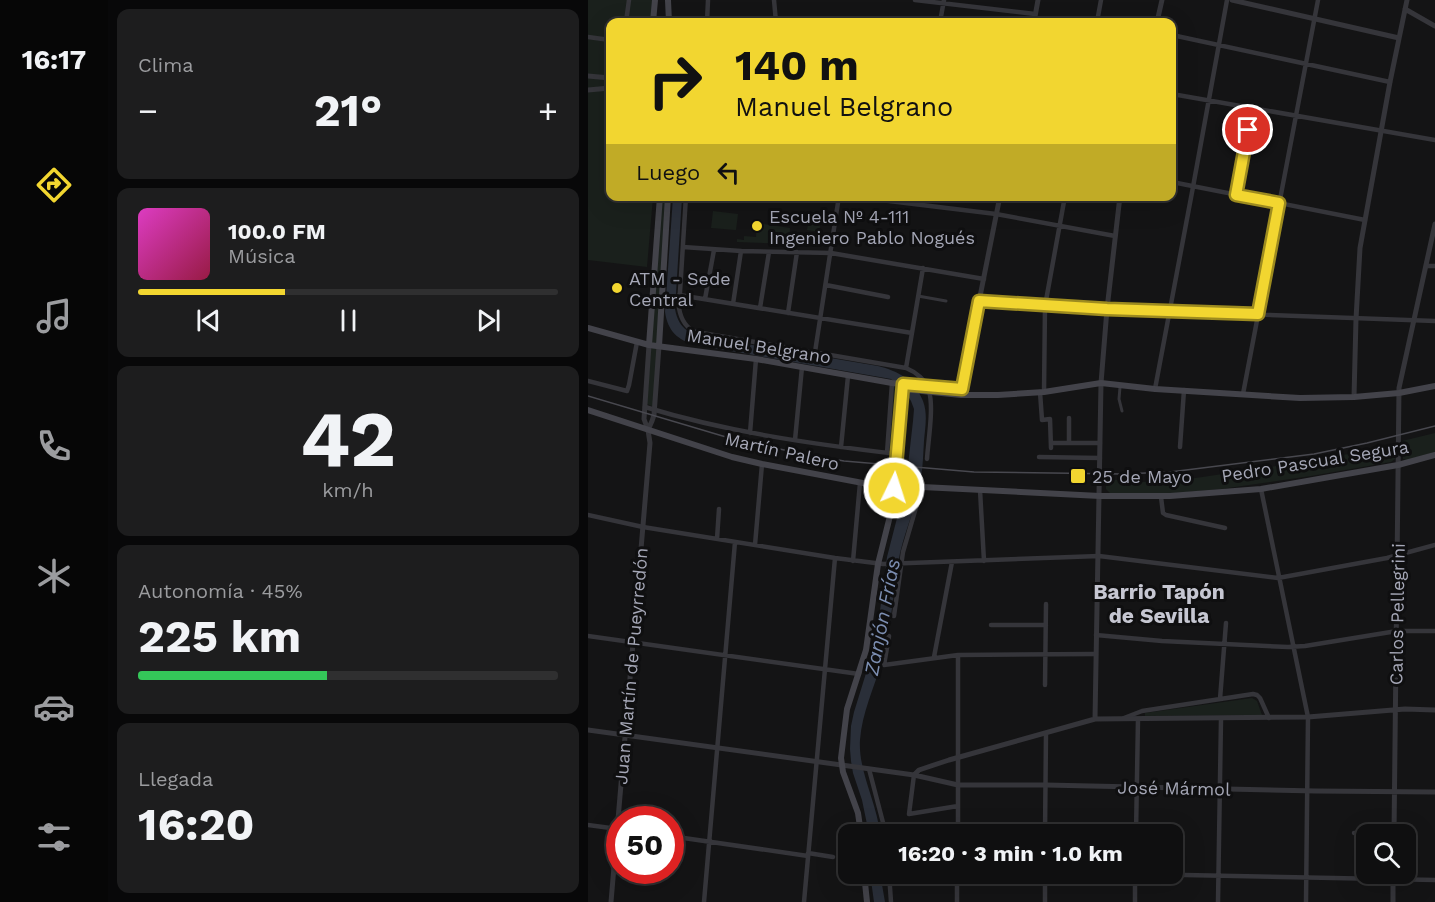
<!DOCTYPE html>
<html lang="es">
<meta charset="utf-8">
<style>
:root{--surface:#0f0f10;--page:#1d1d1e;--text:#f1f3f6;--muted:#9b9c9f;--line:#2f2f30;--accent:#f2d630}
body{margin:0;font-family:"Work Sans",sans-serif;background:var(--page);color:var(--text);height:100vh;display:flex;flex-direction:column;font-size:22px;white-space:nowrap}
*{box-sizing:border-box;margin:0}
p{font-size:20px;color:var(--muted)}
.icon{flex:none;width:33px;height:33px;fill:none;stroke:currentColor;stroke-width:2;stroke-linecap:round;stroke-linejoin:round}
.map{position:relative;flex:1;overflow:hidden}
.panel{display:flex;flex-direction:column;gap:9px;padding:9px;background:#080809;width:480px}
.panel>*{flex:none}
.guide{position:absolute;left:18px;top:18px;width:570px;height:183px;border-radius:12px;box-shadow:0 6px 24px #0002,0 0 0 2px var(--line);background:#f2d630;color:#111;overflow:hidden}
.tools{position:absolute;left:768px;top:824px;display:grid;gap:12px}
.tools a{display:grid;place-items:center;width:60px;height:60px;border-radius:12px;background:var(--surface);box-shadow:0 6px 24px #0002,0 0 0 2px var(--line);font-size:30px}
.speed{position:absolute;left:18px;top:806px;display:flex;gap:12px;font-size:30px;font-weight:700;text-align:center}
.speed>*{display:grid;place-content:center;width:78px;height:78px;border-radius:50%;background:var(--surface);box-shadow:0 6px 24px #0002,0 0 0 2px var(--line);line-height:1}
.speed .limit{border:9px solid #d22;background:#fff;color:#111}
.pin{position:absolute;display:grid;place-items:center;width:51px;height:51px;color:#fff;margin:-26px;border:3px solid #fff;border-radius:50%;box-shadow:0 2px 6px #0007}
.me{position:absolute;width:66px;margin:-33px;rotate:4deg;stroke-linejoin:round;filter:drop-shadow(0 0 4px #0008)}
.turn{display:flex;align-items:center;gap:21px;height:126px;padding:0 30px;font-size:27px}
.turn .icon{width:78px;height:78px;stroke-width:2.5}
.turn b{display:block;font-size:42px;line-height:51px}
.then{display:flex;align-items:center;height:57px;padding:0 30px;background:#0003;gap:12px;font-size:22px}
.big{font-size:45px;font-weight:700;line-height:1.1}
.panel .widget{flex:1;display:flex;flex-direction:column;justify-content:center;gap:9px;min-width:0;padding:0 21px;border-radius:12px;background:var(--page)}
.panel .dial{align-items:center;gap:0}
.dial b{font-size:78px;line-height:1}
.song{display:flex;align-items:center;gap:18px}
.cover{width:72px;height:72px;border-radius:9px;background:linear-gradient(135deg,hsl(310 70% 55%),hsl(340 70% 35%))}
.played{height:6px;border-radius:3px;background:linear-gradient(90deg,var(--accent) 35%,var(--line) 35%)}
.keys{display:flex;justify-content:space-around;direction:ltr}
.heat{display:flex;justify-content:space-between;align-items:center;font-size:33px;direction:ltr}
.charge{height:9px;border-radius:4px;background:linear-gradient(90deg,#34c759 45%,var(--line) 0)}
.trip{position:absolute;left:250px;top:824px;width:345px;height:60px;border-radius:12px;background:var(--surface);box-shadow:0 6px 24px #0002,0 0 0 2px var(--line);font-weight:700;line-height:60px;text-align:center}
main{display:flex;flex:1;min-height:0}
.tabs{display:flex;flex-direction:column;width:108px;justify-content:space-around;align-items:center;background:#060606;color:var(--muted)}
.tabs .icon{width:42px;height:42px}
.tabs .on{color:var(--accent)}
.tabs b{font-size:27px;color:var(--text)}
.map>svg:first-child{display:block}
.green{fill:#1a201c}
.water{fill:#2a2f39}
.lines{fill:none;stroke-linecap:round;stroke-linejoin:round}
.pedestrian{stroke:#35353a;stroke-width:3}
.minor{stroke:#35353a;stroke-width:4.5}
.tertiary{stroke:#35353a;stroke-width:5}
.secondary{stroke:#43434a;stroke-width:6}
.tram{stroke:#48484f;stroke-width:1.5}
.route-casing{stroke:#9d8b1f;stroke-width:15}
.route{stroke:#f2d630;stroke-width:10}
.poi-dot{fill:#f2d630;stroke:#0f0f10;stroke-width:2}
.labels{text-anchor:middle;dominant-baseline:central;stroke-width:6;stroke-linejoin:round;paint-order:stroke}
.poi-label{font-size:18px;fill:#a5a7b6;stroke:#0f0f10;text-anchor:start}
.street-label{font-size:18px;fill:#a5a7b6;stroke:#0f0f10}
.water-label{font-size:20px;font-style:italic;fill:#7c8eb1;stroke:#0f0f10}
.quarter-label{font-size:21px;font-weight:bold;fill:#c6c7d2;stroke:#0f0f10}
</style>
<main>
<nav class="tabs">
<b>16:17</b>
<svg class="icon on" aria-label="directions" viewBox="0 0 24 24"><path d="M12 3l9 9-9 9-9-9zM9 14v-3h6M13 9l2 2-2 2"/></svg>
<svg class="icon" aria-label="music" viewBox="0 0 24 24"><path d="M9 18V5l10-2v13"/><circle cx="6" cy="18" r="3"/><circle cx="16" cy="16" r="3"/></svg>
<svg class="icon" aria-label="phone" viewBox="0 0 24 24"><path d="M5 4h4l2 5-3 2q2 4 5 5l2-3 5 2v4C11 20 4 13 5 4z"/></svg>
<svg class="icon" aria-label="climate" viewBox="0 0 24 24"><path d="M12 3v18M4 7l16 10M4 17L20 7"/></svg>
<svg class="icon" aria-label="car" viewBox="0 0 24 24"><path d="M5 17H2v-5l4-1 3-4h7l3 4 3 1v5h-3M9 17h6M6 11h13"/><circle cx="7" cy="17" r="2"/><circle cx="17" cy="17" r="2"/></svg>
<svg class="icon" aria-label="filters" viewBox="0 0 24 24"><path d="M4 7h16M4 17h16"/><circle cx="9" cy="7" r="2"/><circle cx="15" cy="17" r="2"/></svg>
</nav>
<section class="panel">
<div class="widget"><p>Clima</p>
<div class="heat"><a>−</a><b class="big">21°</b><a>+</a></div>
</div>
<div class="widget">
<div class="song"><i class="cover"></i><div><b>100.0 FM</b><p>Música</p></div></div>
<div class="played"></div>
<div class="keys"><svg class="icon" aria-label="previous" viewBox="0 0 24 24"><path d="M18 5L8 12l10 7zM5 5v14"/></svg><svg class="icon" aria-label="pause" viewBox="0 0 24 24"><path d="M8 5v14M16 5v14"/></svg><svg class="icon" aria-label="next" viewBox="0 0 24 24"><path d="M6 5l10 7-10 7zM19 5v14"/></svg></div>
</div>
<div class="widget dial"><b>42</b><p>km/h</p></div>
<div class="widget"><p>Autonomía · 45%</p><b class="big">225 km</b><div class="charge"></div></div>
<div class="widget"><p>Llegada</p><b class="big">16:20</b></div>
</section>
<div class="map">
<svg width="847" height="902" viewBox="0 0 847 902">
<rect width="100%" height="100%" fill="#141415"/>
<path class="green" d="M0,0H65L63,22H22V196L65,197L59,267L0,260Z
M73,197H79L66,407L59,404Z
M125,211L150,214L148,230L123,228Z
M225,211L237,213L236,220H233L231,232L219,230L221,220H224Z
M169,223L202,228L201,244L149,242V239L156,240V236L168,237Z
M304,383L315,384L309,454L299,453Z
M847,433V452L819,460L815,459L814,441Z
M800,447H805L807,448V459L803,462L723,476L633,489L588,493L523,494L518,489V479L553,482L594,480L710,463Z
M664,698L669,701L674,715L557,716V713Z"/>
<path class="water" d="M85,197H94L87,309C91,331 103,334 123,338L290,366C310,371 327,380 335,401C340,414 337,428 336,441C335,456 335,472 331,487C327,509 317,531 312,553C305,589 304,626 294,661C286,688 274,713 272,740C270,771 289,803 292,834H281L274,800L265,773L263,761L262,749L263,726L266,712L288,641L299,557L318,483L325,421L326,409L323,401L317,391L303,379L108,345C89,340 80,331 77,312Z
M282,873H292L297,902H286Z"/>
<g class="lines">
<path class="pedestrian" d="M330,296L358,301
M532,387L531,399L534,411"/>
<path class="minor" d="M186,0L188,22
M327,0L447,14
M38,22L41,0
M119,22L120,0
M352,22L356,0
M509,22L513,0
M584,35L802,82
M0,37L22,40
M584,94L847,140
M584,182L777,220
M648,195L664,108
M98,196L91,308C93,320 98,328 108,332L318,368C328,372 338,380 341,391C346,408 340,441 339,459
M260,196L408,214L527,236
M95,247L153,251L243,253L396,279
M838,266H847
M238,285L300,297
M91,295L324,333
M117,299L126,250
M391,301L519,309L847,321
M145,304L153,251
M172,308L181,252
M200,313L209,252
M227,352L251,196
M318,368L335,268
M0,381L39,391L41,385L49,342
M567,389L605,187L639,0
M452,392L454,420L462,419L463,448
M456,392L457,306L477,196
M655,394L730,0
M57,407C139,432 224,444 309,454
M481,418V443
M162,433L168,359
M207,440L214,367
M463,443H512
M253,447L260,376
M592,447L596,390
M299,453L304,383
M451,457L512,458
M673,489L720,717L718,902
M392,490L396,561
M573,497L575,513L578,515L637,528
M0,515L55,527L247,558L295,564L511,556L690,578L799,558L847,545
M129,539L131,509
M167,545L174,464
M265,561L272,483
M306,616L315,552L334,487
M403,625H458
M508,635L574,641L700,647L717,646L809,631H847
M0,636L271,674
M301,636L296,665L370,655L508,654
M346,657L364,562
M457,685L458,604
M632,699L638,623
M536,718L554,711L665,694L669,695L672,698L681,718
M281,769L298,834
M326,775L321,814L370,806
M0,825L30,829
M766,833L787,834
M370,834V655
M457,834L458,733
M548,834L550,719
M82,836L220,856
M220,853L245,857
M301,873L303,902
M369,874H547L847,880
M116,902L147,542
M216,902L247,558
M369,902V873
M457,902V873
M547,902V873
M630,902L633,719"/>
<path class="tertiary" d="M644,0L811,38
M817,9L847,26
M446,22L450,0
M569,22L574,0
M0,76L22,78
M0,90L22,88
M373,392L412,196
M766,397L768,319L772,248L802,82L819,0
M60,430L64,421L66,415L71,346
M507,719L513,383L519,309L532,196
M0,730L326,775L370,785H458L728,791L847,792
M326,775L331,770L361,760L507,719L720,717L817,709L847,710
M806,834L811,388L847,224
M23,902L62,443L60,430L56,419L61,345
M805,902V873"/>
<path class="secondary" d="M80,0L81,22
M65,22L67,0
M0,328L61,345L168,359L304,383L370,390L374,389
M61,345L72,196
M71,346L80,196
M315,389L373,395H410L456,392L513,383L567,389L712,398L766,397L811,393L847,386
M0,410L144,457L174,464L296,487H334L512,496H582L673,489L810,465L847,455
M288,487C296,493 301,497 303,507
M273,834L270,813L255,772L253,758L259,709L278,650L290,564L305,504L315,384
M276,873L279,902"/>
<path class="tram" d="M0,396L138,437L205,452L256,461L386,472L534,474L582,472L726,454L779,443L847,426"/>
</g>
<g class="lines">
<g class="route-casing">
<path id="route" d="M306,488L315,384L374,389L391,301L519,309L670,314L691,203L648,195L660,130"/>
</g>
<use href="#route" class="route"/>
</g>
<g class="poi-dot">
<circle cx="169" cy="226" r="6"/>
<circle cx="29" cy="288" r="6"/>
<rect x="482" y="468" width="16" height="16" rx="3"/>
</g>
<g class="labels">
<g class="poi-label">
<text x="181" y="216">Escuela Nº 4-111<tspan x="181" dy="21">Ingeniero Pablo Nogués</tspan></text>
<text x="41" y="278">ATM - Sede<tspan x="41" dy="21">Central</tspan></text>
<text x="504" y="476">25 de Mayo</text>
</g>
<g class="street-label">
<text transform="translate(171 346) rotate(9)">Manuel Belgrano</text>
<text transform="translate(194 451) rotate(13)">Martín Palero</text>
<text transform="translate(727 461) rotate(-9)">Pedro Pascual Segura</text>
<text transform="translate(809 614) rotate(-89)">Carlos Pellegrini</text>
<text transform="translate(43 666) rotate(-85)">Juan Martín de Pueyrredón</text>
<text transform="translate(586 788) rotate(1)">José Mármol</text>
</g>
<g class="water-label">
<text transform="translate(294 617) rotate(-79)">Zanjón Frías</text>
</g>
<g class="quarter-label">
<text x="571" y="591">Barrio Tapón<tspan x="571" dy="24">de Sevilla</tspan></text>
</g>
</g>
</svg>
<div class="tools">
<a><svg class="icon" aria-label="search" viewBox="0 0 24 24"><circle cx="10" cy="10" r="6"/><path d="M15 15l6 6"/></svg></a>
</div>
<div class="speed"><div class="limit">50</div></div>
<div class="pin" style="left:660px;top:130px;background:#d93025"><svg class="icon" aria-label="arrive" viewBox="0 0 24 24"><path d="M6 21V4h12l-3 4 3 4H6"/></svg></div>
<svg class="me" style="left:306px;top:488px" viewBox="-20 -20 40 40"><circle r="17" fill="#f2d630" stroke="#fff" stroke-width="3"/><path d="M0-11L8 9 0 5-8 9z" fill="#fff"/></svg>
<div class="trip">16:20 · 3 min · 1.0 km</div>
<div class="guide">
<div class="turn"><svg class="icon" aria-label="right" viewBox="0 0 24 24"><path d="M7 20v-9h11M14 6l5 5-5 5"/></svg><div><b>140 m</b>Manuel Belgrano</div></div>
<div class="then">Luego<svg class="icon" aria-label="left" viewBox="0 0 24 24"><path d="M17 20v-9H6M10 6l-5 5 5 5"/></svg></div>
</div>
</div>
</main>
